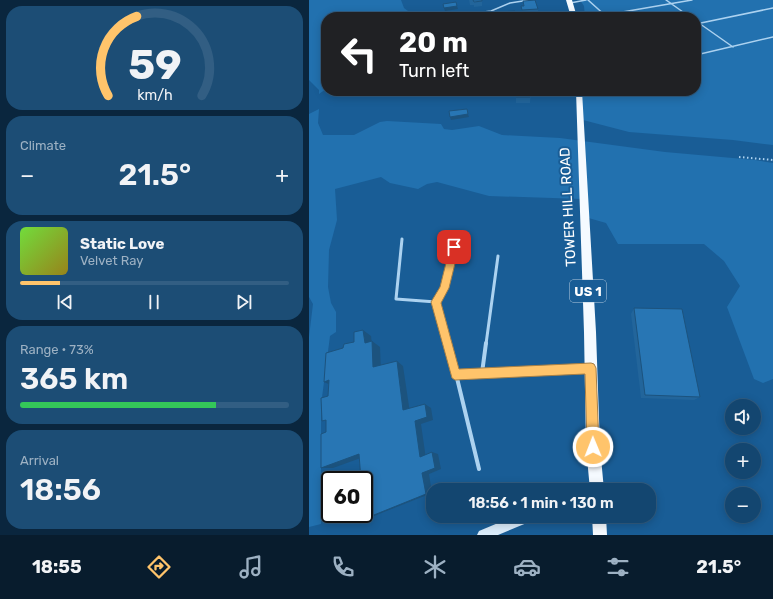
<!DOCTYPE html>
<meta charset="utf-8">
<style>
:root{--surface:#134670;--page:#1c4d75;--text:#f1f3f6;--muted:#9db1c3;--line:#325e83;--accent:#ffc46b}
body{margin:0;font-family:Rubik,sans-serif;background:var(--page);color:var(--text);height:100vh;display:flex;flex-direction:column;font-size:15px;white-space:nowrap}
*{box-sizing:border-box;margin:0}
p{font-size:13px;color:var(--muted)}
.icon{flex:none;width:22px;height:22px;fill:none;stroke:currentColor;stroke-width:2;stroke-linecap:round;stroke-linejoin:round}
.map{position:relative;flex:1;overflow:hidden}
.sheet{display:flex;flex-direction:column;gap:6px;padding:6px;background:#0a263e;width:309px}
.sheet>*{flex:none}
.guide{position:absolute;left:12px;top:12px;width:380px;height:84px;border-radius:16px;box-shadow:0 2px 10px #0003,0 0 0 1px var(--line);background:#202124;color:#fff;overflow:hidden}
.tools{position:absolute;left:416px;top:399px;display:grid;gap:8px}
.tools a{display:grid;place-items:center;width:36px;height:36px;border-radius:50%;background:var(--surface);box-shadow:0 2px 10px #0003,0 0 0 1px var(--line);font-size:20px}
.speed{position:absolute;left:12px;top:471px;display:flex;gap:8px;font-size:20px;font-weight:700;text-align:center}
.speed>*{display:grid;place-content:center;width:52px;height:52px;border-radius:50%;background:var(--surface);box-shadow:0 2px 10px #0003,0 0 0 1px var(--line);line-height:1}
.speed .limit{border:2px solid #111;border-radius:6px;background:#fff;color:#111}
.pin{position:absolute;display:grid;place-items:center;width:34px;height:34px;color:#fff;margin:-17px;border-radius:8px;box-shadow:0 2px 6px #0006}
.me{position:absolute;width:44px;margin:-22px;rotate:359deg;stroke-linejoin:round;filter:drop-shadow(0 0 3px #0008)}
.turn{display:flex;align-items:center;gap:14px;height:84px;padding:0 12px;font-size:18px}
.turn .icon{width:52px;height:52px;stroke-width:2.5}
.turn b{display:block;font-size:28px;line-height:34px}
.big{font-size:30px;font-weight:600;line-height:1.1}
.sheet .tile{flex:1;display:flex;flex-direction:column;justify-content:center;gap:6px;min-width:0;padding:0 14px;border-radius:16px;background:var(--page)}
.sheet .dial{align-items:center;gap:0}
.dial svg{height:104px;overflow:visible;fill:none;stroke:var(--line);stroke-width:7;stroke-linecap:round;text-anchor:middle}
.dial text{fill:var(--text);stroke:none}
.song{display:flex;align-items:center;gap:12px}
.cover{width:48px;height:48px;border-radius:6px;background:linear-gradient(135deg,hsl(100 70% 55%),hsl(50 70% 35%))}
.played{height:4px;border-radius:2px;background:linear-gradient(90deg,var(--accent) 15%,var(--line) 15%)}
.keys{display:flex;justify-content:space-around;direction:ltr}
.heat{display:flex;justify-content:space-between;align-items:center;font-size:22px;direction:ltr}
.charge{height:6px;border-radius:3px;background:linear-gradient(90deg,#34c759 73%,var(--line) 0)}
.trip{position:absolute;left:117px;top:483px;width:230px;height:40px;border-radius:16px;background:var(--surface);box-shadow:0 2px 10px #0003,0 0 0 1px var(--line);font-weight:600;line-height:40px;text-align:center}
.tab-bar{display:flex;height:64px;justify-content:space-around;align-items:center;background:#081c2d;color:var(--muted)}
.tab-bar .icon{width:28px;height:28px}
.tab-bar .active{color:var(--accent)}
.tab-bar b{font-size:18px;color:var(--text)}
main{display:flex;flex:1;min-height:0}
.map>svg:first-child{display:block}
.green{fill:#2271af}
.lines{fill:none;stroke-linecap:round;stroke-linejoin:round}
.path{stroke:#acd2f0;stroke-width:2;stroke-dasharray:1.5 2.5;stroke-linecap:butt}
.lane-far2{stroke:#acd2f0;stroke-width:1.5}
.lane-far1{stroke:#acd2f0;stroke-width:3}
.lane{stroke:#acd2f0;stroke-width:4}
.secondary{fill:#daecfb;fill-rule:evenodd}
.primary{fill:#f5faff;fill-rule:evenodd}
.wall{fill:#22659b}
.shaded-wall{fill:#1c537e}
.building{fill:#2876b4;stroke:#1c537e}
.route{fill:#ffc46b;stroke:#a67f46}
.labels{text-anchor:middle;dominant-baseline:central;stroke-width:4;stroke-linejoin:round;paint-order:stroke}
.shield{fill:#195d96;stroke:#bacee0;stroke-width:1}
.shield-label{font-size:13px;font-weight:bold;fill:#fff}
.street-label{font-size:14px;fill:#fff;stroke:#195d96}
</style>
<main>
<section class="sheet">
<div class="tile dial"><svg viewBox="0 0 100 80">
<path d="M14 69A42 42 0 1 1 86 69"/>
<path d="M14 69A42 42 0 0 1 36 8" stroke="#ffc46b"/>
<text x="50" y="56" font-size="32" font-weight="700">59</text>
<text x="50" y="72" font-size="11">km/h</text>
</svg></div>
<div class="tile"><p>Climate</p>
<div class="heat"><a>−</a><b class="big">21.5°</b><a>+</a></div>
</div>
<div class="tile">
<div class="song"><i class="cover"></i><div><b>Static Love</b><p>Velvet Ray</p></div></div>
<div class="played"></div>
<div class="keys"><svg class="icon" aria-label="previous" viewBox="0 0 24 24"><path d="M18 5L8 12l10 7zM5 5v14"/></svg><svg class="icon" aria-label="pause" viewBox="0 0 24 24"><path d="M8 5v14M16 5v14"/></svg><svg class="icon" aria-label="next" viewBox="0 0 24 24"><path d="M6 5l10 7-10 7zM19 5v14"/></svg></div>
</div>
<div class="tile"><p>Range · 73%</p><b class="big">365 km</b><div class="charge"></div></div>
<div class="tile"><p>Arrival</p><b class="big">18:56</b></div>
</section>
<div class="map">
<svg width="464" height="535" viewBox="0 0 464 535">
<rect width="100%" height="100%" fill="#195d96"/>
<path class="green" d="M0,0H92L95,8L99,11L76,14L68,17H17V89L10,94V90L0,80Z
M271,0H464V145L424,140L320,132L274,120L269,92L279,91H387V17H276L275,6Z
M10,109L9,123L14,135H45L71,122L78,121L132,124L135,129L143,130L170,126L193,135L251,138L356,152L446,160L464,163V379L454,383L445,379L418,307L431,286L415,261L395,244H309L297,223L276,217L273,199L180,196L128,182L118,184L109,189L81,183L72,177L26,189L28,220L20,250L19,287L22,303L27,312V332L21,336L12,405V524L0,527V337L4,304L0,297V114Z"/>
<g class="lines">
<path class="path" d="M430,157L464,160"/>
<path class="lane-far2" d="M279,0L298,17
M357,0L381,17
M261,3L277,0
M296,15L383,0
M138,17L182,11L201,3L220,0
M387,21L424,47
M387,24L464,8
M387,55L464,37"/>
<path class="lane-far1" d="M93,239L87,299L127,302L139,344
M127,302L136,288L145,247
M177,344L189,256"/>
<path class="lane" d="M138,343L147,374L278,368
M173,373L177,343
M147,374L170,469"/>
<path class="secondary" d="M206,516H227L225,520L189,535H168L170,531Z"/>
<path class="primary" d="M257,0H263L268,17H262Z
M267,91H273L287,332L291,447L295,490H281L277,447L275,332Z
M283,516H297L298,535H284Z"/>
</g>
<path class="wall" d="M160,0H173V6L165,7V5H161Z
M214,1L229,9V14L214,15L212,6H214Z
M207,91H230V92H222L221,103H207Z
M325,308L391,397L385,400L332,398L322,314Z"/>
<path class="shaded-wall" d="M148,6L149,9L136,11L135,8Z
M159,114L160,117L142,120L141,117Z
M54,330L62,336L63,345V341L71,347L72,372L64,367L56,343Z
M88,361L94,366L101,413L94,410Z
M20,380L26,387L15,382Z
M116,404L122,408L124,420L112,424L117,459L111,457L106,421Z
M123,452L129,454L132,469L120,474L123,493L65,516L55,519L113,473Z
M50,454L60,455L24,468H12Z"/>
<path class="building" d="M164,0H173V1L165,2Z
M226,0L229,9L213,10L212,6H215L214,1Z
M147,2L148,6L135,8L134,4Z
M206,11L207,16L192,17L191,12Z
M93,13L94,17H81V15Z
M207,91H222L221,97H207Z
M158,109L159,114L141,117L140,111Z
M325,308L373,309L391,397L336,395Z
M54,330L56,343L63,341L64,367L88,361L94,410L116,404L118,417L106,421L111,457L123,452L126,468L113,473L117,494L55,519V480H52L50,454L12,468V434L17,432V420L13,421L12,398L19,396L20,380L15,382L17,353L34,348L35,344L45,342V332Z"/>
<path class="route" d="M145,244L150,247L140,288L132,303L150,369L282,363L285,364L287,368L290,447L288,452L284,453L279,452L278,447L276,374L146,380L143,378L122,302L131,287L141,247Z"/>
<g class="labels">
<rect class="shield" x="261" y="280" width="36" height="22" rx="3"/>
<g class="shield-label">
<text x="279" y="291">US 1</text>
</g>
<g class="street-label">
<text transform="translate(259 207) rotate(-93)">TOWER HILL ROAD</text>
</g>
</g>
</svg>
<div class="tools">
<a><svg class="icon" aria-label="sound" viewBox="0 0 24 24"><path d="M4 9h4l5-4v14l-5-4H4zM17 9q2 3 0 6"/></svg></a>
<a>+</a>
<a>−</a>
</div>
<div class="speed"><div class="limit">60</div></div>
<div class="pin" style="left:145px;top:247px;background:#d93025"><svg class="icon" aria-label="arrive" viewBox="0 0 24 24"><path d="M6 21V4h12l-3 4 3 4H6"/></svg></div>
<svg class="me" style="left:284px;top:447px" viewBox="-20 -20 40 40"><circle r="17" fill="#ffc46b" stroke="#fff" stroke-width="3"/><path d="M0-11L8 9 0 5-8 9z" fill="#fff"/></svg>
<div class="trip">18:56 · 1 min · 130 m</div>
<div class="guide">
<div class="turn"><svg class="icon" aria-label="left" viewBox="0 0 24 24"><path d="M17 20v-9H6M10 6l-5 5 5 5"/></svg><div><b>20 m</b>Turn left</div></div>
</div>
</div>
</main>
<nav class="tab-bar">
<b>18:55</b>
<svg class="icon active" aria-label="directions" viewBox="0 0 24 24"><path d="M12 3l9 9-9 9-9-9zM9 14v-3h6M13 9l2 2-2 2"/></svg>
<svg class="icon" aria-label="music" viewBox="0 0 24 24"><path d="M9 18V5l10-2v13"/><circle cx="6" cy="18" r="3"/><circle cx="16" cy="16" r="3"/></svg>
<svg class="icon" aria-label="phone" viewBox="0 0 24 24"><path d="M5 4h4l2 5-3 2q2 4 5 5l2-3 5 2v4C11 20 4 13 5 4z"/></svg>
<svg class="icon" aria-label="climate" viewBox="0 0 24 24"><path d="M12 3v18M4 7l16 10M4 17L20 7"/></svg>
<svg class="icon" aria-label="car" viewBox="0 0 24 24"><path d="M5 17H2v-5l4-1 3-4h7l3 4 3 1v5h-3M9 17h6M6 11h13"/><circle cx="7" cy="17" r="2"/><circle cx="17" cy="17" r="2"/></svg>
<svg class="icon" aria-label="filters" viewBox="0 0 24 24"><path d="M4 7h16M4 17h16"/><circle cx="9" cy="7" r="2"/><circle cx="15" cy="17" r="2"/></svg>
<b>21.5°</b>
</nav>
